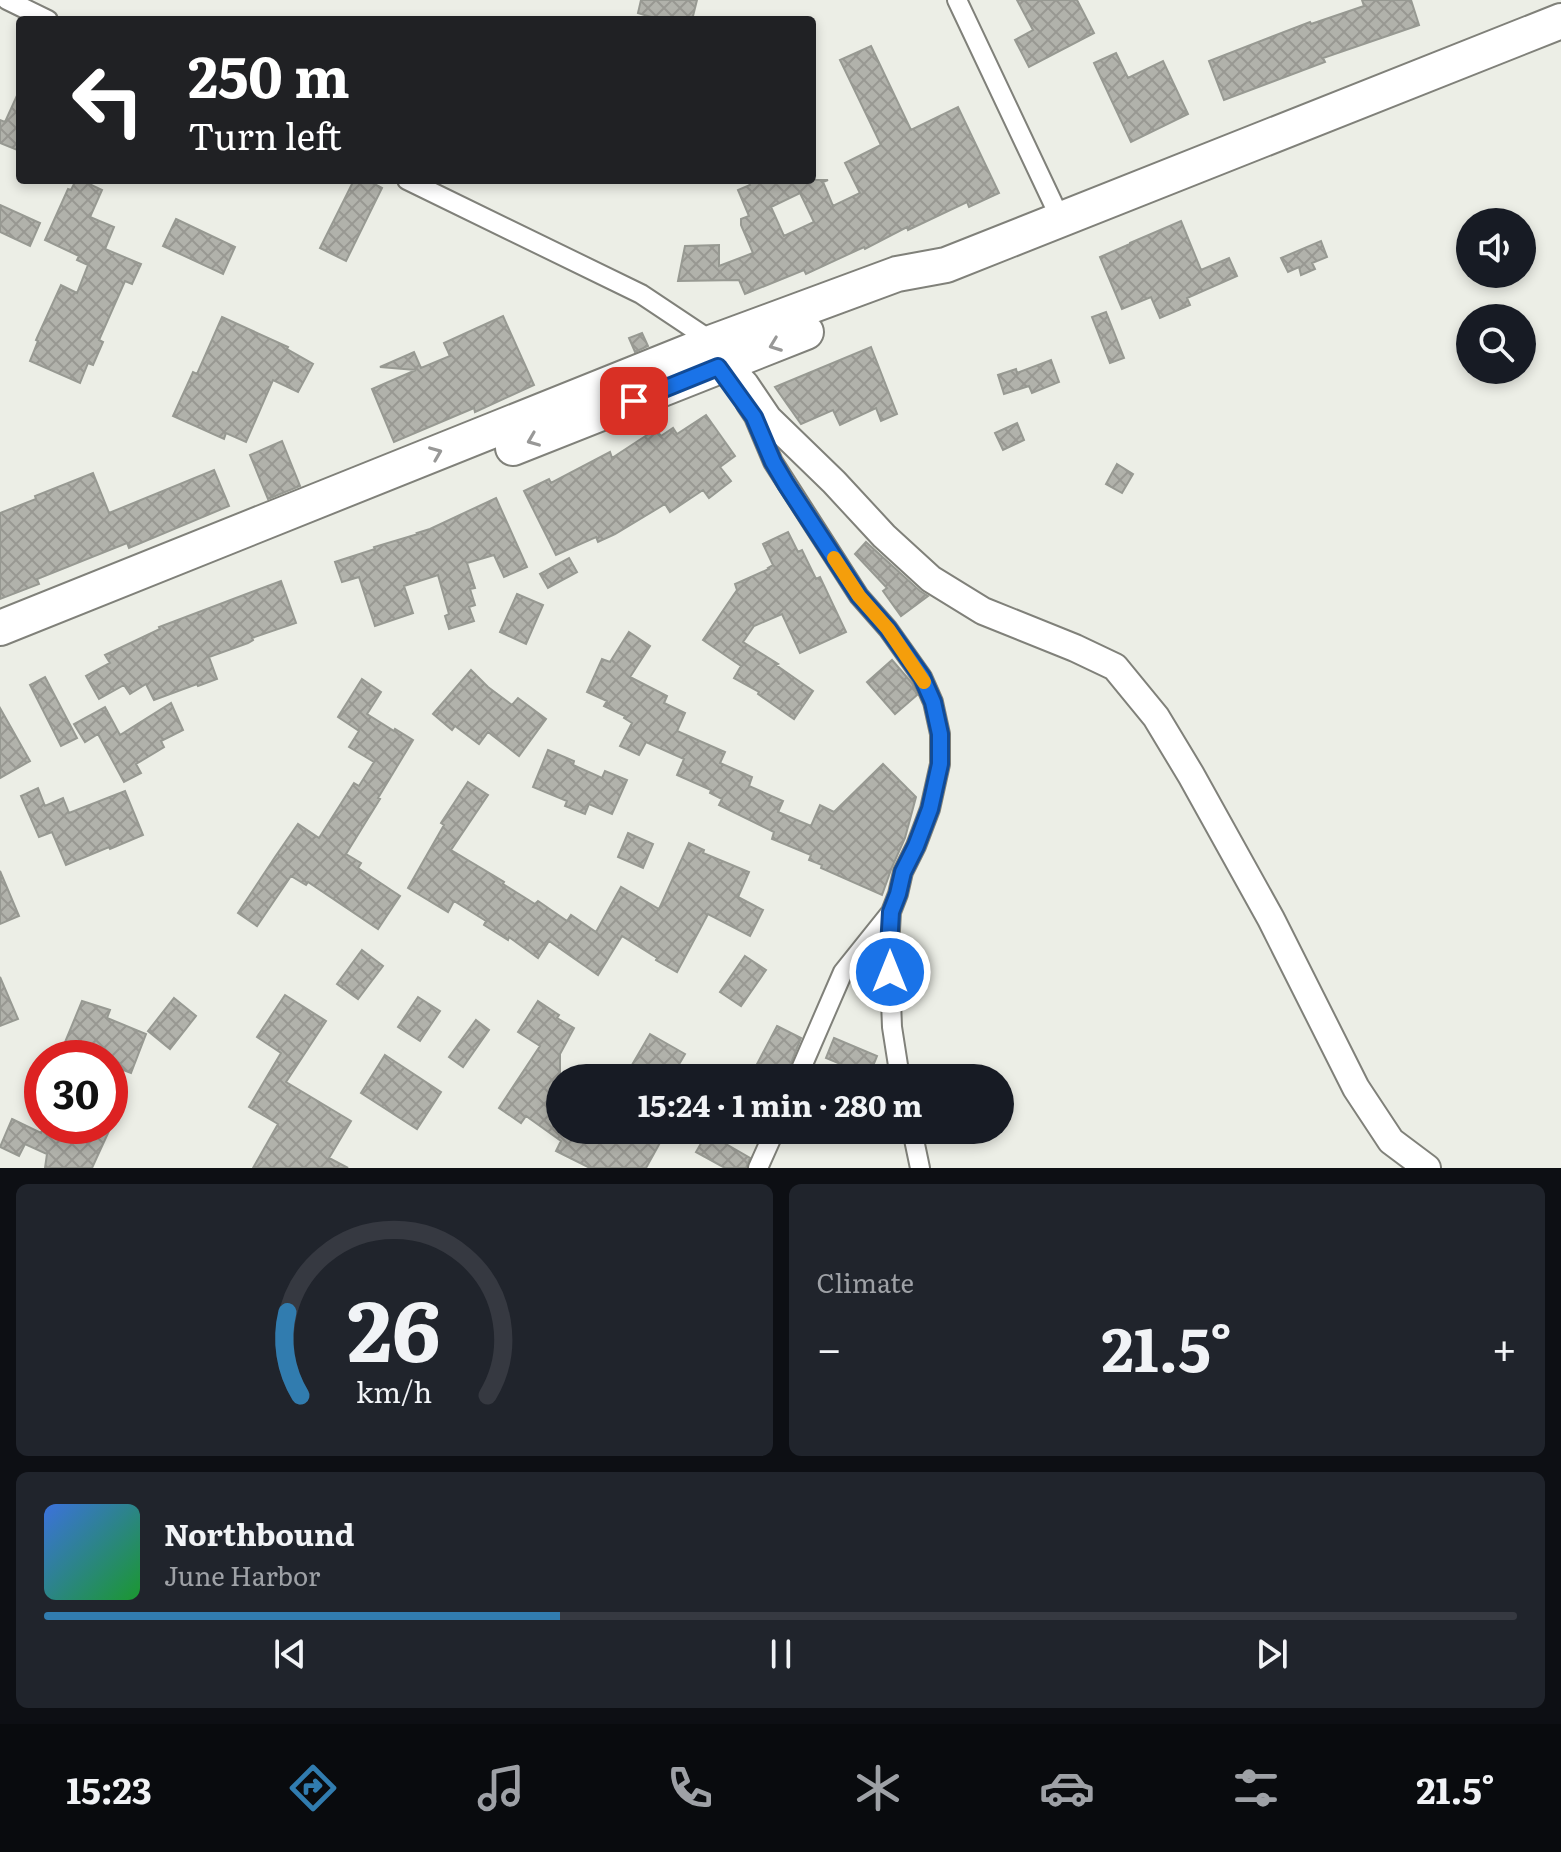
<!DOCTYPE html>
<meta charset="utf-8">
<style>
:root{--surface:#171b24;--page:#20242c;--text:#f1f3f6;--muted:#9ea1a6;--line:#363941;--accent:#317caf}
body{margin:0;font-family:Literata,serif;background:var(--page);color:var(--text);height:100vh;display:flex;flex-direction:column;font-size:30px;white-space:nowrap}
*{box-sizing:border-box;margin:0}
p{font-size:26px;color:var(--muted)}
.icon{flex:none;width:44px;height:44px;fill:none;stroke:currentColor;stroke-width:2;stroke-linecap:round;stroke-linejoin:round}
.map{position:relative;height:1168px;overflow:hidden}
.side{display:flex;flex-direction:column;gap:16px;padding:16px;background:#0d0f14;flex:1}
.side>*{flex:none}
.hud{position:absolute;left:16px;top:16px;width:800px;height:168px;border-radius:8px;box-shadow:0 4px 12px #0003;background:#202124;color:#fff;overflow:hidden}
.controls{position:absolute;left:1456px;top:208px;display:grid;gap:16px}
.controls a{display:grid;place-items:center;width:80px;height:80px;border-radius:50%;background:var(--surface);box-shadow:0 4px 12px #0003;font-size:40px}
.speed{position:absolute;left:24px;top:1040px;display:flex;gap:16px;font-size:40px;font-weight:700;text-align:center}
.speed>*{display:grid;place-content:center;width:104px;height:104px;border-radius:50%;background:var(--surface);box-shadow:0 4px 12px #0003;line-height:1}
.speed .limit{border:12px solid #d22;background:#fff;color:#111}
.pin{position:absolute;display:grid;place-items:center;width:68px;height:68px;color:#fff;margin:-34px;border-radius:16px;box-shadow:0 4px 12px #0006}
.me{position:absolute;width:88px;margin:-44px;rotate:0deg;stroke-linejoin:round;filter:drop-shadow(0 0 6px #0008)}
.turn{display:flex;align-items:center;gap:28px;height:168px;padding:0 40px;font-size:36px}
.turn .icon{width:104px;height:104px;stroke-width:2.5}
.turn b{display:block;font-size:56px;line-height:68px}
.big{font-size:60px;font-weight:700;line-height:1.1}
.side .card{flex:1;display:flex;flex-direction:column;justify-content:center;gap:12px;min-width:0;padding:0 28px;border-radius:12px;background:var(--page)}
.side .dial{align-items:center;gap:0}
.dial svg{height:208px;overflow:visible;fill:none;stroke:var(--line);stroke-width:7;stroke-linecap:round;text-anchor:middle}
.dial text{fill:var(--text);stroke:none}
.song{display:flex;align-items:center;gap:24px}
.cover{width:96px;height:96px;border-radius:12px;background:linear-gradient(135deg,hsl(220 70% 55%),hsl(130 70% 35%))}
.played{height:8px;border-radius:4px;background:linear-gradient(90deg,var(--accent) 35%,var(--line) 35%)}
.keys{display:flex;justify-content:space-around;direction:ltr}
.heat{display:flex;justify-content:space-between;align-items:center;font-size:44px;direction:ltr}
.side .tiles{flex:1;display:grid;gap:16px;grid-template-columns:1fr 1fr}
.card:last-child{grid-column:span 2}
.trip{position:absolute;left:546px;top:1064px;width:468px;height:80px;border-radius:40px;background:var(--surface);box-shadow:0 4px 12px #0003;font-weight:700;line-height:80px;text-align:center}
.menu{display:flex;height:128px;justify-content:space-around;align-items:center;background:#090b0e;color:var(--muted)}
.menu .icon{width:56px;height:56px}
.menu .active{color:var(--accent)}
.menu b{font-size:36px;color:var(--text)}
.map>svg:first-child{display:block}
.building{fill:url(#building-cross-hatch);stroke:#979992;stroke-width:2;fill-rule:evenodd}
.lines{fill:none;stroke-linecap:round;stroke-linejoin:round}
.street-casing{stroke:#80817a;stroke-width:22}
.secondary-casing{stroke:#80817a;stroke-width:30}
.highway-casing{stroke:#80817a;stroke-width:38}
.street{stroke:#fff;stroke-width:18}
.secondary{stroke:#fff;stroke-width:26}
.highway{stroke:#fff;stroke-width:34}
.oneway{stroke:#989897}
.route-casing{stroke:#114b97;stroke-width:20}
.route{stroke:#1a73e8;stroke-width:14}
.slow{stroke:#f59e0b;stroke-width:14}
</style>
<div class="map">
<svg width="1561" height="1168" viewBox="0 0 1561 1168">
<defs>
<pattern id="building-cross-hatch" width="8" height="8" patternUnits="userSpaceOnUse" patternTransform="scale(2)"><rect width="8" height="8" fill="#b1b2ab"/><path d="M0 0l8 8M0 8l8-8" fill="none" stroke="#989892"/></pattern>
</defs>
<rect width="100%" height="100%" fill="#eceee6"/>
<path class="building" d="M641,0H697L692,20H661L638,13Z
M1017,0H1077L1094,33L1029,67L1015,40L1033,30Z
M1362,0H1411L1419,25L1323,58L1325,62L1224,100L1209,61L1310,22L1311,24L1364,6Z
M871,46L911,130L958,107L999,193L969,207L967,202L908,230L907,227L865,249L864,247L806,274L804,270L745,294L739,280L678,281L685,246L719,245V266L753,253L741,225V219L749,216L738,190L750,185L748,180H828L823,182L833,206L860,193L845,163L881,145L840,60ZM800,193L814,222L784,236L771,207Z
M1116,53L1128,78L1163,61L1188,114L1131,142L1094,63Z
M20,89V151L0,143V120L5,122Z
M76,180H81L102,190L90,217L114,227L105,249L141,264L132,284L125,281L99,340L103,342L93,365L88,363L80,383L30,361L38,341L36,340L61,285L77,293L88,265L77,260L79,256L45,240L68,189L71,190Z
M354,180H367L382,188L346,261L320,248Z
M0,205L40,223L30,246L0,232Z
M176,219L235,247L223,274L163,246Z
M1181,221L1201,270L1229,258L1237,276L1187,298L1190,305L1160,318L1151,297L1122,309L1100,257L1130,244V243Z
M1321,241L1327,257L1312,263L1315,269L1301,275L1299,267L1288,272L1281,258Z
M1106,312L1124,358L1110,363L1092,317Z
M503,316L534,385L475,412L474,408L394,442L372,389L416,370L380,367L414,352L421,368L450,356L444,343Z
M222,317L288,347L287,349L313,364L298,392L273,380L246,442L226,433L224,439L173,416L193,372L197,374Z
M642,333L648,346L635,352L629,338Z
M871,347L897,414L881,421L876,408L840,425L833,410L801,424L775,387Z
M1051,360L1059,382L1032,393L1029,386L1004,394L998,375L1016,369L1017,373Z
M706,415L735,456L720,467L731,481L709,498L703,490L670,512L665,504L615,534L598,542L596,537L556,555L524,491L549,479L551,483L610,452L612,458L656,429L661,436L673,428L677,434Z
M1017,423L1024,440L1003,450L995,433Z
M282,441L300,486L268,499L250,455Z
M1117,464L1133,474L1122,493L1106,484Z
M214,470L229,506L129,548L127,543L37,579L39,584L0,599V513L36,499L35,496L93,473L109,513Z
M496,498L527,567L504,577L494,555L467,563L475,588L470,589L475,605L469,607L474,621L449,629L445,616L449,614L438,575L404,586L413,613L375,626L359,577L342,582L335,562L375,549L374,547L418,534L417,533L430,529Z
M788,532L798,552L802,550L816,579L820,577L846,632L800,653L782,614L754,626L743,642L778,664L776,665L813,691L794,719L758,694L759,692L734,678L741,666L703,640L737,590L735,584L769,569L768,568L773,565L763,544Z
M866,542L920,591L928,596L901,616L883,591L887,588L855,554Z
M569,558L577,572L548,588L540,574Z
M281,581L296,623L252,638L253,640L248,643L209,657L217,679L198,686L197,684L154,700L146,684L130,694L124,685L99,699L86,676L110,663L105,655L160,629L159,627Z
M517,594L543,605L526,644L500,632Z
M629,632L650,646L630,677L667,696L664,703L685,713L677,731L725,752L720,763L752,777L749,786L783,801L778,812L811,826L820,805L834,812L883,764L916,797L905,838L892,867L882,895L821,868L822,865L809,860L811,855L772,839L774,832L719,805L722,799L710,793L711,790L677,775L684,759L646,742L639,755L620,746L632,723L624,718L625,716L604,706L607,701L587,692L602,659L610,662Z
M892,660L912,683L917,695L895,714L867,682Z
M471,670L488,687L512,705L518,698L546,719L519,756L488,732L479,744L455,726L452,730L433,714Z
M45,677L77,738L61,746L30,685Z
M362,679L381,692L367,714L394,731L395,729L413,740L378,798L380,799L346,854L361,863L358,868L400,896L378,929L308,882L306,885L291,876L257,926L238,913L275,857L298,824L319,838L354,783L359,786L374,762L349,747L359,731L338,717Z
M171,703L183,730L161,741L164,747L136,764L141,773L124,782L98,734L85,742L74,724L105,707L120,735Z
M0,708L30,761L0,778Z
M548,750L574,761L573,765L602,778L605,771L627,780L612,814L589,804L585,814L565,806L567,801L533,787Z
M468,782L488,795L451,850L504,882L503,884L535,904L538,901L567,921L571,915L596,932L621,887L659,909L689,843L704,850L703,853L749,872L738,897L763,910L750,936L708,914L677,972L656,960L657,958L622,936L598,975L549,941L538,958L509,937L508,940L484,925L486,921L454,901L448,912L408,888L444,825L441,823Z
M38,788L45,806L63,798L69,813L125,791L143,835L110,849L109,847L66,865L52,832L39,837L21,796Z
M628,833L653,844L643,868L618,857Z
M0,871L19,916L0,924Z
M362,950L383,966L358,999L337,984Z
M745,956L766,970L741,1006L720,992Z
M0,977L18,1019L0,1026Z
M285,995L326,1021L286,1082L351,1121L329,1158L348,1168H253L278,1124L249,1107L281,1053L257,1037Z
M418,997L440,1011L420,1041L398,1027Z
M174,998L196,1016L170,1049L148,1031Z
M82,1001L110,1010L107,1018L146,1034L131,1073L110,1065V1058H77L61,1052Z
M538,1001L559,1015L557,1018L574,1028L560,1054V1130H667L646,1168H590L556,1151L561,1141L526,1116L521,1123L499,1108L540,1046L518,1032Z
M476,1020L489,1030L463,1067L449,1057Z
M777,1026L801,1038L785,1078H779L756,1066Z
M650,1034L685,1054L671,1078H653L632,1065Z
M834,1038L877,1056L869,1076L826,1058Z
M385,1055L441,1092L417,1129L361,1093Z
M12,1119L41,1133L44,1126H99L109,1131L92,1168H45L47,1154L25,1144L19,1156L0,1147Z
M707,1133L750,1158L746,1168H725L696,1152Z"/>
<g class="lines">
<g class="street-casing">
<path id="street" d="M7,0L48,20
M957,0L1061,220
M407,180L641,294L713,342
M746,405L754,417L773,462L859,596L888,629L922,677L933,702L940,734V764L930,809L916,846L903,872L898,894L891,912L889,948L892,1027L900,1078
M797,1078L843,972L891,912
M912,1130L920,1168
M758,1168L775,1130"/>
</g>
<g class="secondary-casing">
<path id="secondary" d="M717,349L726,364L745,384L768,418L834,482L884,536L931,579L983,611L1075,648L1115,667L1156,717L1191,775L1271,919L1356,1088L1391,1141L1427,1168"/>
</g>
<g class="highway-casing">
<path id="highway" d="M513,448L806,332
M0,628L713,342L897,274L946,265L1561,21"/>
</g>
<use href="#street" class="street"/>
<use href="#secondary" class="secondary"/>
<use href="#highway" class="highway"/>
</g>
<defs><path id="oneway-chevron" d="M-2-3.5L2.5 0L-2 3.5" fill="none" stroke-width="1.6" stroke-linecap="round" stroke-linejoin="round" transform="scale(2)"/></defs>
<g class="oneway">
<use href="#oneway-chevron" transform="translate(775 345) rotate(159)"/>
<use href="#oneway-chevron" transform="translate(533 440) rotate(158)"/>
<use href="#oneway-chevron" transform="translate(436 453) rotate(-22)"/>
</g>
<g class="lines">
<g class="route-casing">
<path id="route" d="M634,401L718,367L754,417L773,462L786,484L859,596L888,629L922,677L933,702L940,734V764L930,809L916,846L903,872L898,894L891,912L889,948L890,972"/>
</g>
<use href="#route" class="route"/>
<path class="slow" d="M834,558L859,596L888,629L924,682"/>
</g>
</svg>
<div class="controls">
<a><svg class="icon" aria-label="sound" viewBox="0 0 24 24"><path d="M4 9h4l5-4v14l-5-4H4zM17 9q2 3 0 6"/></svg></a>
<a><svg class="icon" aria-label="search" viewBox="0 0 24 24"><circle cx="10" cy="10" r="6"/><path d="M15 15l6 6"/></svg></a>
</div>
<div class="speed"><div class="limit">30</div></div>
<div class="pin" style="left:634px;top:401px;background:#d93025"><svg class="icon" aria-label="arrive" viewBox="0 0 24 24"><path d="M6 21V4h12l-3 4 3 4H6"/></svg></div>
<svg class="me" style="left:890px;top:972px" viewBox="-20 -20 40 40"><circle r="17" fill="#1a73e8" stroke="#fff" stroke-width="3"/><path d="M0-11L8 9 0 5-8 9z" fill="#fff"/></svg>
<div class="trip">15:24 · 1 min · 280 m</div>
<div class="hud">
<div class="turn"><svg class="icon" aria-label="left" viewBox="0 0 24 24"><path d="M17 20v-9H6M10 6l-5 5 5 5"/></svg><div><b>250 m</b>Turn left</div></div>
</div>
</div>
<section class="side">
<div class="tiles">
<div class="card dial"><svg viewBox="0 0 100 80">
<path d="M14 69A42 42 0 1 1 86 69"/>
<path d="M14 69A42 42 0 0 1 9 37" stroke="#317caf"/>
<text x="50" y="56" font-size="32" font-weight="700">26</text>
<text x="50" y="72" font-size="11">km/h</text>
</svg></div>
<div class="card"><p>Climate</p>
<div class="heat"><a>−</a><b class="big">21.5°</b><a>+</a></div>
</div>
<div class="card">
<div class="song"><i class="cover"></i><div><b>Northbound</b><p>June Harbor</p></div></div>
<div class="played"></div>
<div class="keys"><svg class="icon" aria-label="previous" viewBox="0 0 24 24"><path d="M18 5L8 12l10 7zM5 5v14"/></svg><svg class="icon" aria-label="pause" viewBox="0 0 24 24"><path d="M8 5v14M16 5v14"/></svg><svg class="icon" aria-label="next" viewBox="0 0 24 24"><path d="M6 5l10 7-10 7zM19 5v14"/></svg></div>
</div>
</div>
</section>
<nav class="menu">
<b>15:23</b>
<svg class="icon active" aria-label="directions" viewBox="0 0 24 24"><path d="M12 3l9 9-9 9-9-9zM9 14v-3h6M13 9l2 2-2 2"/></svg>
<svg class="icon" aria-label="music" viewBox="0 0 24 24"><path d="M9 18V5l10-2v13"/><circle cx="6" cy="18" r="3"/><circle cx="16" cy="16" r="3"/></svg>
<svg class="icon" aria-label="phone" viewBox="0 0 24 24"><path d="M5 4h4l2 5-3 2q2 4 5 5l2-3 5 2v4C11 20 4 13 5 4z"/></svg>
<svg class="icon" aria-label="climate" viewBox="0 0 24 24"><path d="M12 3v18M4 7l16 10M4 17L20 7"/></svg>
<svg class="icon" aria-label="car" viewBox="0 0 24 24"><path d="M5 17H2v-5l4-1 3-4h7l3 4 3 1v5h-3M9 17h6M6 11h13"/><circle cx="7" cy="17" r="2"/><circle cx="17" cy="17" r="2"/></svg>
<svg class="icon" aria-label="filters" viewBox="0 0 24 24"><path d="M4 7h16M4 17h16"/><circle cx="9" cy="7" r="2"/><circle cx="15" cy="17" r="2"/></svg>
<b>21.5°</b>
</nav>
